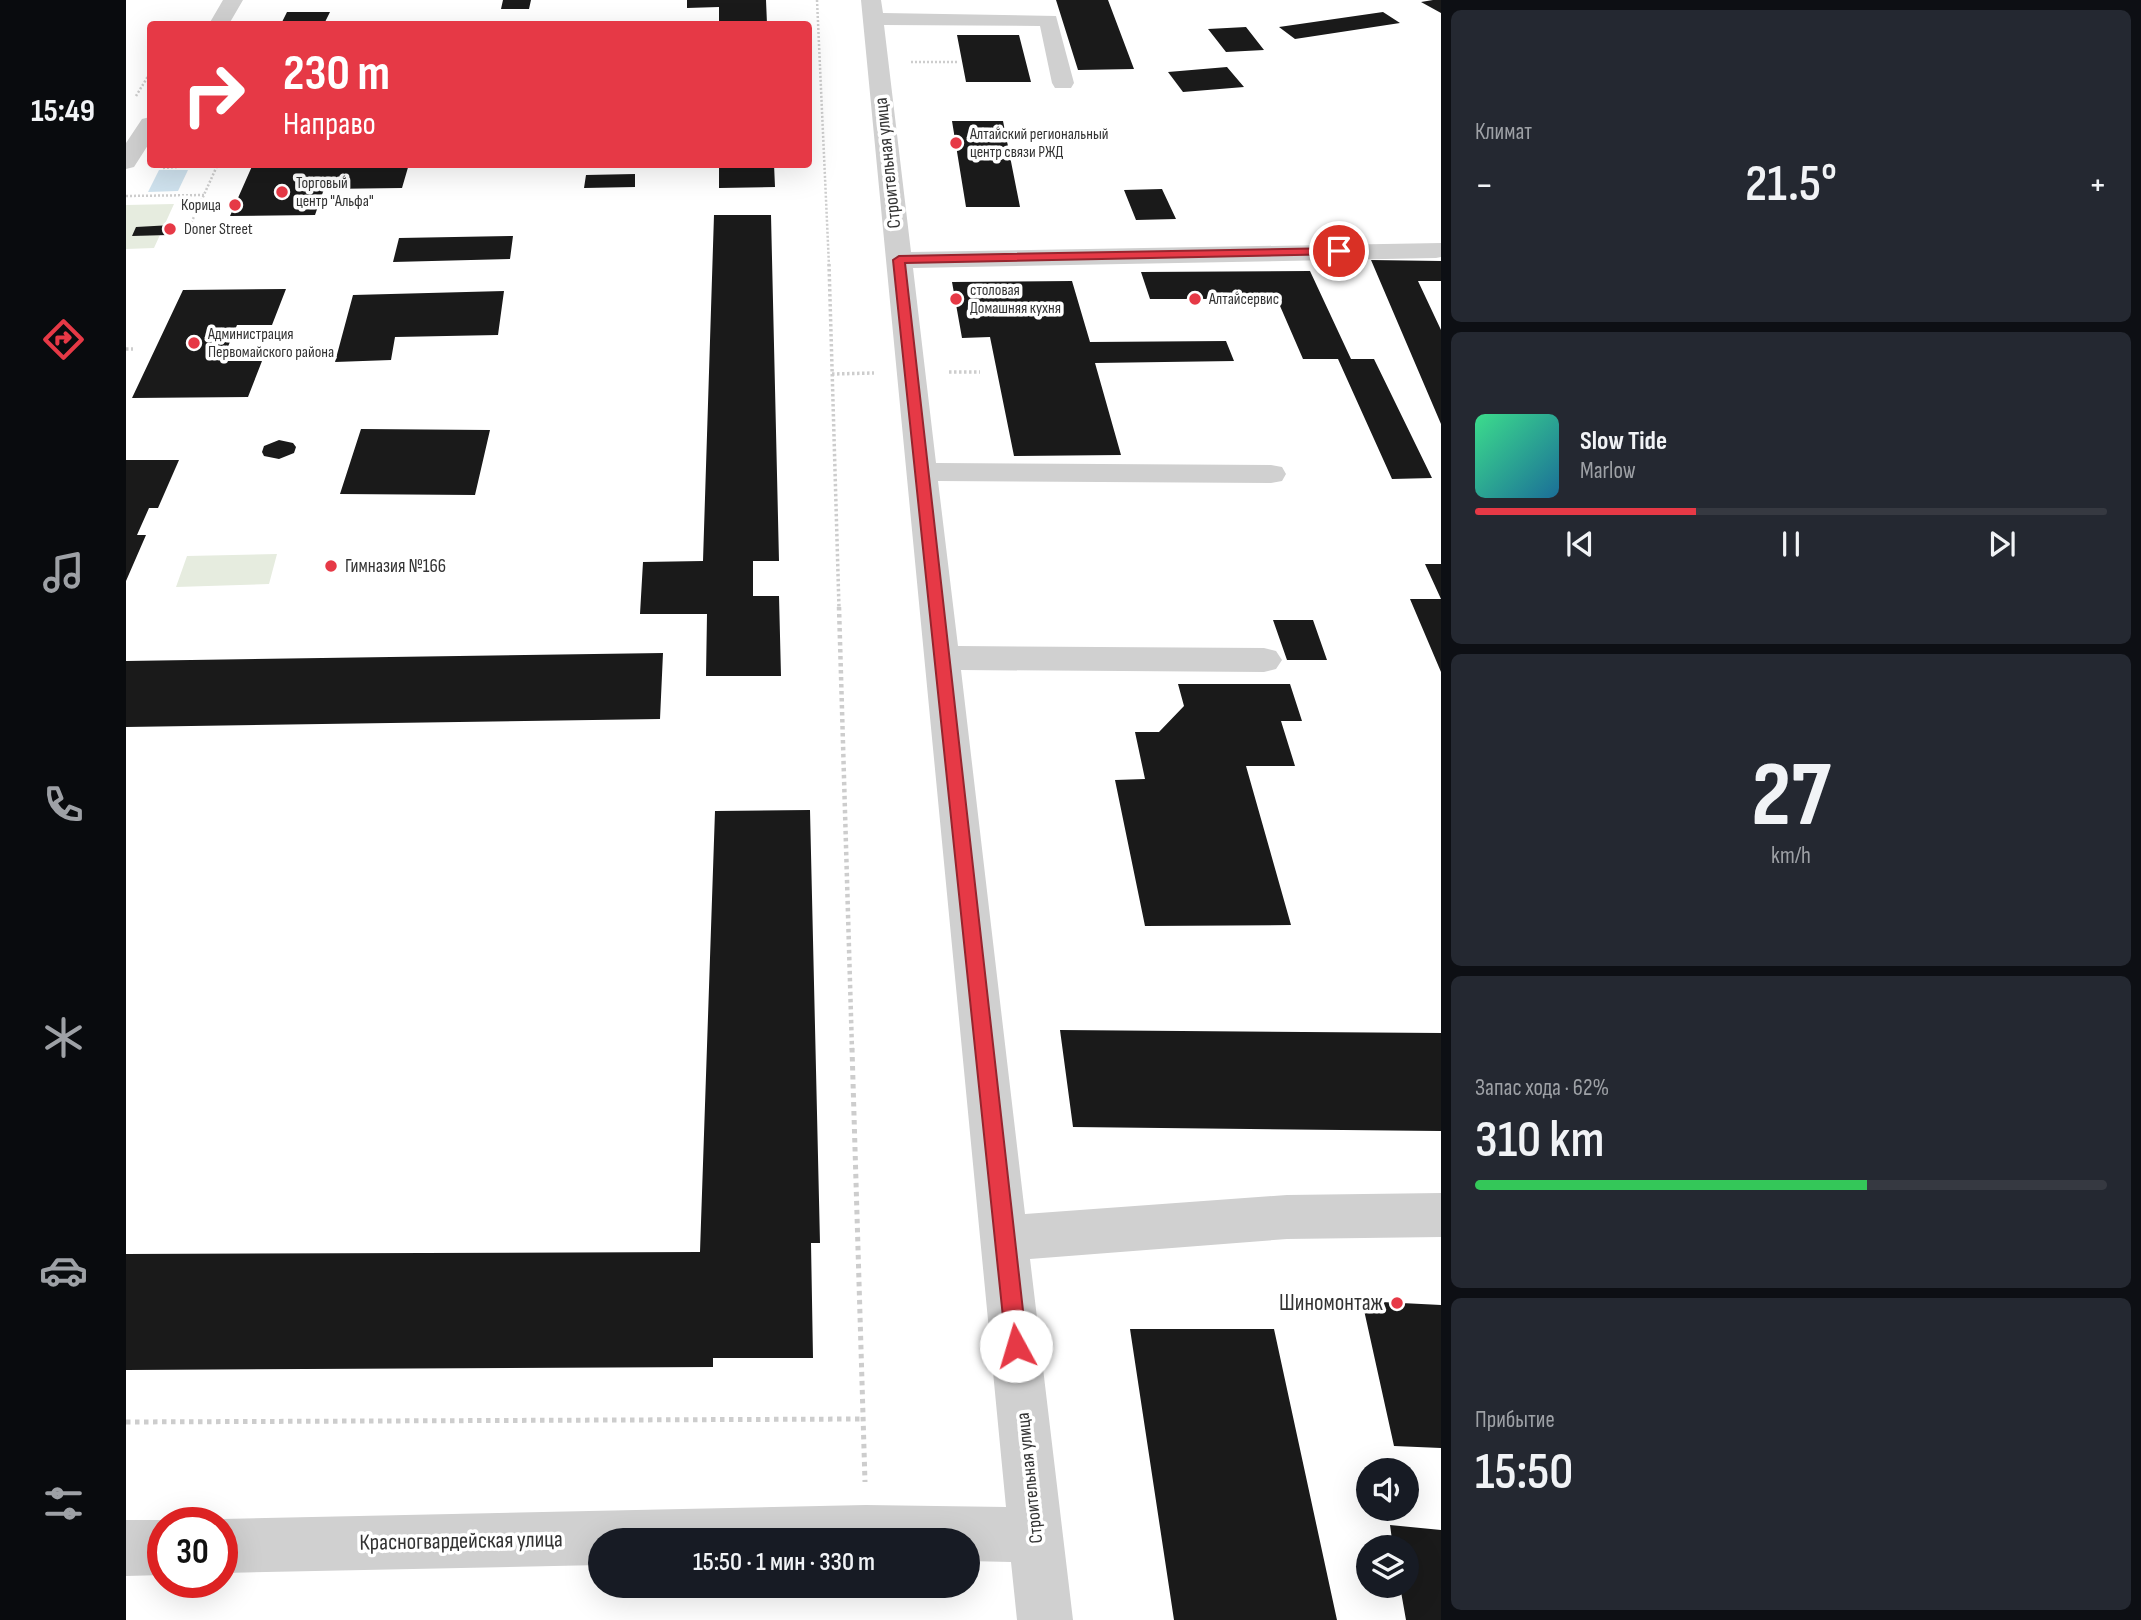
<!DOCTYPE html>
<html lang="ru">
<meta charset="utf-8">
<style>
:root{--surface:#171b24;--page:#242831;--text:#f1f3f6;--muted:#9ea1a6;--line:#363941;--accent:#e63946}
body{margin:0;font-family:"Sofia Sans Condensed",sans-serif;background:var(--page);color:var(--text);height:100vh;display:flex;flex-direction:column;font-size:26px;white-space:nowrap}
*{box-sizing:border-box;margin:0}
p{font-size:23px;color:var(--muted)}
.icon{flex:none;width:38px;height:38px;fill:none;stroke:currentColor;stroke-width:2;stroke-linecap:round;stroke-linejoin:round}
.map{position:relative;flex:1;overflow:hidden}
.sheet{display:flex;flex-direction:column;gap:10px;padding:10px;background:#0d0f14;width:700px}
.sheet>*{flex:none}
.hud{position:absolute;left:21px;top:21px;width:665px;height:147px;border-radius:7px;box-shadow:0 7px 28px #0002;background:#e63946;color:#fff;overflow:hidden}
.fabs{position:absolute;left:1230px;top:1458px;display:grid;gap:14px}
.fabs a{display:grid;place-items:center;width:63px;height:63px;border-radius:50%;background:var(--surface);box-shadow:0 7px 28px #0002;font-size:35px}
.speed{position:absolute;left:21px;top:1507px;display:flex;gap:14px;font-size:35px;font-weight:700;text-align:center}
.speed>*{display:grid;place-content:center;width:91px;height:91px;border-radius:50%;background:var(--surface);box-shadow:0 7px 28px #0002;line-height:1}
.speed .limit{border:10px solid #d22;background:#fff;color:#111}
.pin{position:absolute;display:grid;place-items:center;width:60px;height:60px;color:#fff;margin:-30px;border:4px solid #fff;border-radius:50%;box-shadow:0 2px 7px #0007}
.me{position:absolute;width:77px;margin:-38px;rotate:354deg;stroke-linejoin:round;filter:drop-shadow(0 0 5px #0008)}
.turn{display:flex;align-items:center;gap:24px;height:147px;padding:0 21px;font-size:32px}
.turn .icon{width:91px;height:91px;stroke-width:2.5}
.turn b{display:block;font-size:49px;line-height:60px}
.big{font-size:52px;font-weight:600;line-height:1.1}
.sheet .card{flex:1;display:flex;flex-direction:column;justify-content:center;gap:10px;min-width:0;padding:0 24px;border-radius:10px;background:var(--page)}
.sheet .dial{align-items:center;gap:0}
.dial b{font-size:91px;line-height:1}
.song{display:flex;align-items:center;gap:21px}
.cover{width:84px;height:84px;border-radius:10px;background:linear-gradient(135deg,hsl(150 70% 55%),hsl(200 70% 35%))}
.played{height:7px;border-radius:4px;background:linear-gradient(90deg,var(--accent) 35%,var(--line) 35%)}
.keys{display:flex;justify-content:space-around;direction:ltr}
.heat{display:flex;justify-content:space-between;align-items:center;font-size:38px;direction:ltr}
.charge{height:10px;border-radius:5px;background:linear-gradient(90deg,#34c759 62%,var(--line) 0)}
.trip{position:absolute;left:462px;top:1528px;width:392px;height:70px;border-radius:35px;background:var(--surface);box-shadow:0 7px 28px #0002;font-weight:600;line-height:70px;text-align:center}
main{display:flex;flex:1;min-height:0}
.menu{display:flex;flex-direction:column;width:126px;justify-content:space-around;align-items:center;background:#090b0e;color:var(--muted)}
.menu .icon{width:49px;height:49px}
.menu .selected{color:var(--accent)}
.menu b{font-size:32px;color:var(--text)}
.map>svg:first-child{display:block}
.green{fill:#e6ecdf}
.water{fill:#cfe2ee}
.building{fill:#1a1a1a}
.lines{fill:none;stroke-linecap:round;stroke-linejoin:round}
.path-far3{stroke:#cdcdcd;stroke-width:2.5;stroke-dasharray:2 2;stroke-linecap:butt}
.path-far2{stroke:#cdcdcd;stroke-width:3.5;stroke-dasharray:2.5 2.5;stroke-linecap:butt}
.path-far1{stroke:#cdcdcd;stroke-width:4.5;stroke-dasharray:3.5 3.5;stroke-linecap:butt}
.path{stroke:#cdcdcd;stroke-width:5;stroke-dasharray:4.5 4.5;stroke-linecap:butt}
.minor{fill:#d0d0d0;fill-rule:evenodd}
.route{fill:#e63946;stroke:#96252e;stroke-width:2}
.poi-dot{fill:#e63946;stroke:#fff;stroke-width:2.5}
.labels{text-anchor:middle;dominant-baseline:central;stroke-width:7;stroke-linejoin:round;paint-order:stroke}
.far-poi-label{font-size:16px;fill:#333;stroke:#fff;text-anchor:start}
.street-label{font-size:19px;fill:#333;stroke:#fff}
.poi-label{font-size:19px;fill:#333;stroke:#fff;text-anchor:start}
.near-poi-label{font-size:23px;fill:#333;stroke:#fff;text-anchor:end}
.near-street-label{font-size:23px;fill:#333;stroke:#fff}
</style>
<main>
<nav class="menu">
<b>15:49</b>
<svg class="icon selected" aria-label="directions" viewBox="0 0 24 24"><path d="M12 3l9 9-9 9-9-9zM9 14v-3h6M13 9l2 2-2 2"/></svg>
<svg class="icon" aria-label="music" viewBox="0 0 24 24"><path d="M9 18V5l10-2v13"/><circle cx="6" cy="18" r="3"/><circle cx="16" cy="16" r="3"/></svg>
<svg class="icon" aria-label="phone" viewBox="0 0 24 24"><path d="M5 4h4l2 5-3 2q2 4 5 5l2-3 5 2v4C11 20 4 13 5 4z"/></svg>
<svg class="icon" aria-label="climate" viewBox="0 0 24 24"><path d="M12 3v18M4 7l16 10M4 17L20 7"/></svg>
<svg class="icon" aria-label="car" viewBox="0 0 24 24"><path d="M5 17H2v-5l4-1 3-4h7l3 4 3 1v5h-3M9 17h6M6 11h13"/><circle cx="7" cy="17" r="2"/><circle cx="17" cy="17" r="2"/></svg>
<svg class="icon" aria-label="filters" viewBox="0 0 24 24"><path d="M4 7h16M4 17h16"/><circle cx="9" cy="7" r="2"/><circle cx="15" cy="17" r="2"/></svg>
</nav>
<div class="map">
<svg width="1315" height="1620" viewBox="0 0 1315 1620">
<rect width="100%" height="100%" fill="#fff"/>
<path class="green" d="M48,204L28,248L0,249V205Z
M151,554L143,584L50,587L61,556Z"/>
<path class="water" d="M33,170H62L52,191L22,192Z"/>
<path class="building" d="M377,0H405L403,9H375Z
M561,0H640L641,24H593V7L561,8Z
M930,0H982L1008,69L952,70Z
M1315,0V13L1295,2L1307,0Z
M161,12H204L198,24H155Z
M1257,12L1274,23L1169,39L1153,27Z
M1120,27L1138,50L1100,52L1082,29Z
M831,35H893L905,82H840Z
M1101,67L1118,87L1057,92L1042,72Z
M826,121H877L894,207H840Z
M127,164H283L276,188L198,189L189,215L104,216Z
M593,164H648L649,187L593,188Z
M509,174V187L458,188L460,175Z
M1036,189L1050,219L1010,220L998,190Z
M588,215H645L653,561H627V596H653L655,676H580L581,614H514L517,562L577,561Z
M46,225L42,235L6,236L10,227Z
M387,236L384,259L267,262L273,238Z
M1245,260L1315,261V281H1292L1315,330V424Z
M1184,271L1225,359H1248L1306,478L1266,479L1212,359H1177L1151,299H1024L1015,272Z
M946,281L964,342L1100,341L1108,361L969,363L995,455L888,456L864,337L836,338L826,282Z
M160,289L146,325H111L96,361H136L122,397L6,398L57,290Z
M378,291L372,335L269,337L265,360L209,362L227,295Z
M235,429L364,430L349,495L214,494Z
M153,440L167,443L170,447L168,453L153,459L138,456L136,452L138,446Z
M0,460H53L32,508H23L11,535H20L0,581Z
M1299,564H1315V672L1284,599H1315Z
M1147,620H1187L1201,660H1161Z
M537,653L534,719L0,727V661Z
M1052,684H1164L1176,721H1155L1169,766H1120L1165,925L1019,926L989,780L1019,779L1009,732H1033L1058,706Z
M684,810L694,1243H685L687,1358H587V1367L0,1370V1254L574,1252L589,811Z
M934,1030L1315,1033V1131L947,1127Z
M1236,1301L1315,1305V1448L1268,1446Z
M1004,1329H1148L1211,1620H1048Z
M1264,1525L1315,1530V1620H1280L1274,1586H1281V1547H1267Z"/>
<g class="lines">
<path class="path-far3" d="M691,0L703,266
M785,62H831
M10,96L24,73
M37,168L92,164
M0,196L79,195
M62,230L91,166"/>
<path class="path-far2" d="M703,264L713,608
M0,349H7
M823,372H854
M706,374L748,373"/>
<path class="path-far1" d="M713,607L726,1050"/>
<path class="path" d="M726,1048L739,1482
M0,1422L737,1419"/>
<path class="minor" d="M97,0H117L103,24H83Z
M735,0H755L757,13L930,16L948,83L945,88H929L926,83L914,26L758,25L785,252L1315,243V257L1310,258L787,268L810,463L1145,465L1156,467L1160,474L1156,481L1145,483L812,481L832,646L1138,648L1150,651L1156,660L1150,669L1138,672L835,670L899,1214L1161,1195L1315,1193V1237L1161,1239L904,1259L947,1620H891L885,1562L842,1561V1540H474V1565L96,1573V1522H86L96,1519L740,1505L880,1507Z
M24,117V142L8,167L0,169V143L16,119Z
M0,1520H37L44,1522H37V1575L0,1576Z"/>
</g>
<path class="route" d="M1213,248L1217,249V254L779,263L901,1346L898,1353L890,1356L883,1353L880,1346L767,260L773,256Z"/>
<g class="poi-dot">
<circle cx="830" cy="143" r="7"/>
<circle cx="156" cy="192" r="7"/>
<circle cx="109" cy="205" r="7"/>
<circle cx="44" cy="229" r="7"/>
<circle cx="830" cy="299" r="7"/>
<circle cx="1069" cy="299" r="7"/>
<circle cx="68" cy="343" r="7"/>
<circle cx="205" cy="566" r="7"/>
<circle cx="1271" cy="1303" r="7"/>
</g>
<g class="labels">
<g class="far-poi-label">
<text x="844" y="134">Алтайский региональный<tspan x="844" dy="18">центр связи РЖД</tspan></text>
<text x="170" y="183">Торговый<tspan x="170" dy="18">центр "Альфа"</tspan></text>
<text x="95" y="205" text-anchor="end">Корица</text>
<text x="58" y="229">Doner Street</text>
<text x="844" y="290">столовая<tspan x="844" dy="18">Домашняя кухня</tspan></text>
<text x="1083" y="299">Алтайсервис</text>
<text x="82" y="334">Администрация<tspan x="82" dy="18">Первомайского района</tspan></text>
</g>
<g class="street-label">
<text transform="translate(762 163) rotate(-96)">Строительная улица</text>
<text transform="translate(904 1478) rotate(-96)">Строительная улица</text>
</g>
<g class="poi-label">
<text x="219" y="566">Гимназия №166</text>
</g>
<g class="near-poi-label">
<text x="1257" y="1303">Шиномонтаж</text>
</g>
<g class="near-street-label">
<text transform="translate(335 1541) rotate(-1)">Красногвардейская улица</text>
</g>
</g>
</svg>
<div class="fabs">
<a><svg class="icon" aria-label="sound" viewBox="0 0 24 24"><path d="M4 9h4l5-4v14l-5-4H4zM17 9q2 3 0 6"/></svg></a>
<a><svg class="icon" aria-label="layers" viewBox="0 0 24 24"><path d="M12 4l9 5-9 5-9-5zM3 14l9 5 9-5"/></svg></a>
</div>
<div class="speed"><div class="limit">30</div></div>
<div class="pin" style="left:1213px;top:251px;background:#d93025"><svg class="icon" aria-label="arrive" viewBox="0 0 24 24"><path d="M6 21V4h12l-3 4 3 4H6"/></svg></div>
<svg class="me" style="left:890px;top:1346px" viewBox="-20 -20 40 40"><circle r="19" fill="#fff"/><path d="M0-13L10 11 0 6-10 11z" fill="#e63946"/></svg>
<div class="trip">15:50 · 1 мин · 330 m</div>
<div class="hud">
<div class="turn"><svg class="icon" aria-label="right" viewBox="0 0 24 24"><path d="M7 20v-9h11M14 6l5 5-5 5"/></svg><div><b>230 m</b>Направо</div></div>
</div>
</div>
<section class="sheet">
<div class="card"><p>Климат</p>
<div class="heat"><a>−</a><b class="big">21.5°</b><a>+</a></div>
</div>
<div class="card">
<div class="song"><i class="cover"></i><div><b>Slow Tide</b><p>Marlow</p></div></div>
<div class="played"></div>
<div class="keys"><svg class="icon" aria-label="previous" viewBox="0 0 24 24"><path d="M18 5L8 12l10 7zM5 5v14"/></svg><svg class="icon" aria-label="pause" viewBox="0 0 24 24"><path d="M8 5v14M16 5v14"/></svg><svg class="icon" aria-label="next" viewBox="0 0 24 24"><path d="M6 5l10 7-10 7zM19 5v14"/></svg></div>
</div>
<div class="card dial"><b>27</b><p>km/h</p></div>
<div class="card"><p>Запас хода · 62%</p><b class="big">310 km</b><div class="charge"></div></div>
<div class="card"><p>Прибытие</p><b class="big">15:50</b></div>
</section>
</main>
